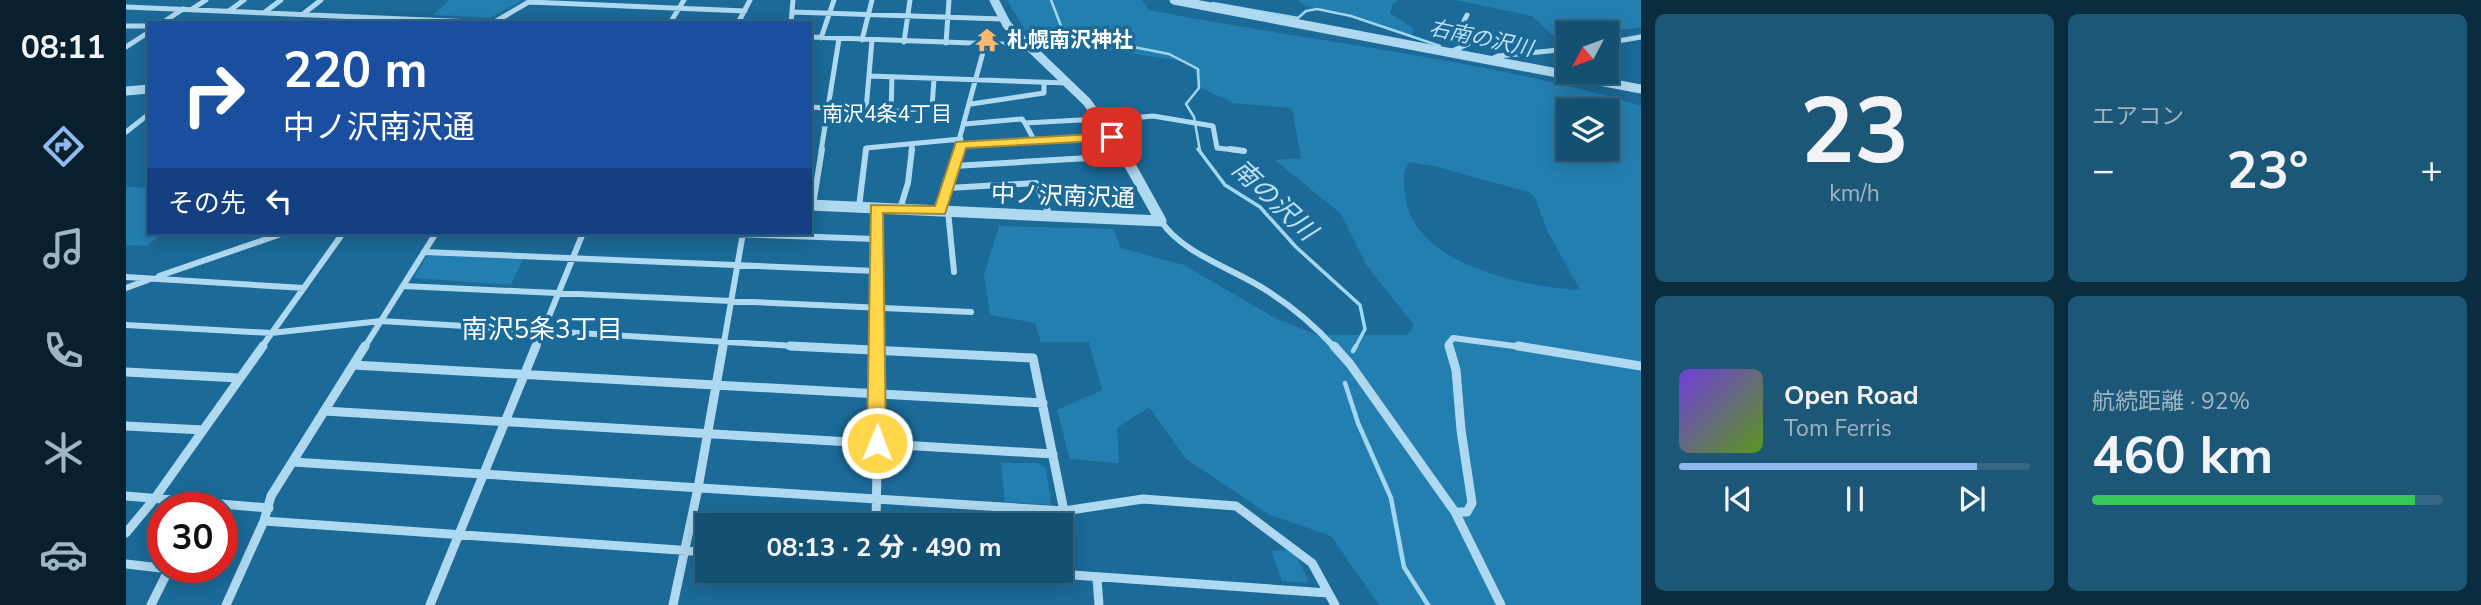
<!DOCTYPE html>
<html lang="ja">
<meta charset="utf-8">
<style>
:root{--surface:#145072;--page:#1d5777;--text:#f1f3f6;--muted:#9db5c4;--line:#336784;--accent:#90b9f0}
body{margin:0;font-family:"Nunito Sans","Noto Sans JP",sans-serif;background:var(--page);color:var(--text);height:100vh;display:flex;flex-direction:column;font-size:26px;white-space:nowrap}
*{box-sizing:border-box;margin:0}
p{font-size:23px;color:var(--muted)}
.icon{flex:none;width:38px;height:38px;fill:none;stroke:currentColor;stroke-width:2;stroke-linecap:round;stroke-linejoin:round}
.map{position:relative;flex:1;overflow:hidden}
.side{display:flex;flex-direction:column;gap:14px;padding:14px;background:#0b2c3f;width:840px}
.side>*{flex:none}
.top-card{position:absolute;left:21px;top:21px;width:665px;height:214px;border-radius:0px;box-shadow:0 4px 18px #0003,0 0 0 2px var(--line);background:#1a4fa0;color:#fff;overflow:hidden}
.needle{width:46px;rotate:229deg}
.controls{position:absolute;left:1430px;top:21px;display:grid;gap:14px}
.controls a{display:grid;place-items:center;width:63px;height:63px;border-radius:0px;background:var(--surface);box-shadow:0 4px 18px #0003,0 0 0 2px var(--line);font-size:35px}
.speed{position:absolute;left:21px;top:492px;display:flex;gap:14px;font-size:35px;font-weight:700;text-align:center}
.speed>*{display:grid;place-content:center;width:91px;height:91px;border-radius:50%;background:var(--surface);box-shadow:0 4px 18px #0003,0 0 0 2px var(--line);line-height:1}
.speed .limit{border:10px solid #d22;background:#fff;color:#111}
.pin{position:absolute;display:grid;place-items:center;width:60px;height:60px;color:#fff;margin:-30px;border-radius:14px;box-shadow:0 4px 10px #0006}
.me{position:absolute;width:77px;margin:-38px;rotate:1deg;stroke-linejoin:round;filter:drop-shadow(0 0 5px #0008)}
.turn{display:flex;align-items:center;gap:24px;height:147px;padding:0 21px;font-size:32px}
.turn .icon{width:91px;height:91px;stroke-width:2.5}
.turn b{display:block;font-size:49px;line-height:60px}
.then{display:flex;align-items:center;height:66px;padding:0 21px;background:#0003;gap:14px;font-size:26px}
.big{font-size:52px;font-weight:700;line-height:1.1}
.side .tile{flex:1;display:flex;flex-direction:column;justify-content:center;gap:10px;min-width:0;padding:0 24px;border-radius:10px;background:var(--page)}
.side .dial{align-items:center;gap:0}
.dial b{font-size:91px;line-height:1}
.song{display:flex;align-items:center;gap:21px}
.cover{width:84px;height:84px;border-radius:10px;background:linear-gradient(135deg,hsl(260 70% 55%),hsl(90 70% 35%))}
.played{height:7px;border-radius:4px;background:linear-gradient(90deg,var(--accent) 85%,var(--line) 85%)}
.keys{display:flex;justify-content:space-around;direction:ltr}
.heat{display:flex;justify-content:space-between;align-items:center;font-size:38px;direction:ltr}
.charge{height:10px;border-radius:5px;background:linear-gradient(90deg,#34c759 92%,var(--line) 0)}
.side .tiles{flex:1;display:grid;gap:14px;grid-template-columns:repeat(2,1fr)}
.trip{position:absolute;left:569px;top:513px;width:378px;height:70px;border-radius:0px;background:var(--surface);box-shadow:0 4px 18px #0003,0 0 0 2px var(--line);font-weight:700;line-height:70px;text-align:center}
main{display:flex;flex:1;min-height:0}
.tab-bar{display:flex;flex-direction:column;width:126px;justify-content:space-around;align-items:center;background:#08202e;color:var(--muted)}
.tab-bar .icon{width:49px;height:49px}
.tab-bar .active{color:var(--accent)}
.tab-bar b{font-size:32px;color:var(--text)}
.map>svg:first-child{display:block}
.green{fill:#247fb1;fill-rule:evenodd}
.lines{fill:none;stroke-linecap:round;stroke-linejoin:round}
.stream-far2{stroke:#a2d7f2;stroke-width:2.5}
.stream-far1{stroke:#a2d7f2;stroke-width:3.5}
.stream{stroke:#a2d7f2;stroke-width:4.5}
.minor-far2{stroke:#afd9f0;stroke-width:5}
.minor-far1{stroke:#afd9f0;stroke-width:6}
.minor{stroke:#afd9f0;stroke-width:9}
.tertiary-far1{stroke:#afd9f0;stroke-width:9}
.tertiary{stroke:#afd9f0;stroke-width:11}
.route{fill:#ffd54a;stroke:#a68a30;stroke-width:2}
.labels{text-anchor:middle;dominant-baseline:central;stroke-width:7;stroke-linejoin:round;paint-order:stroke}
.far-water-label{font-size:21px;font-style:italic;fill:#bce2f7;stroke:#1b6a98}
.far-poi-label{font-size:21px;font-weight:bold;fill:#fff;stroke:#1b6a98;text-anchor:start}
.far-neighbourhood-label{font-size:21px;fill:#fff;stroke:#1b6a98}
.street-label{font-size:24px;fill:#fff;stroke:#1b6a98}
.water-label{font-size:26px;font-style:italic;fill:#bce2f7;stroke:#1b6a98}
.neighbourhood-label{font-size:26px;fill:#fff;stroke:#1b6a98}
</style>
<main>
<nav class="tab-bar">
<b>08:11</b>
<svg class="icon active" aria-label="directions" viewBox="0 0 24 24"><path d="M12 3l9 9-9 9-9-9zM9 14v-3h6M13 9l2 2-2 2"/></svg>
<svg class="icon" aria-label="music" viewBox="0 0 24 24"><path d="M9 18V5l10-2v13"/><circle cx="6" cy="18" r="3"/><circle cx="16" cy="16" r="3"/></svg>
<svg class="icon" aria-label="phone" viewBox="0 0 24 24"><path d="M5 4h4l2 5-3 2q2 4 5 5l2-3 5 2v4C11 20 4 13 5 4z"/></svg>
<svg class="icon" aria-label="climate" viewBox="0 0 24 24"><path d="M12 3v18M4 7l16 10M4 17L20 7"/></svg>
<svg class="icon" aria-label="car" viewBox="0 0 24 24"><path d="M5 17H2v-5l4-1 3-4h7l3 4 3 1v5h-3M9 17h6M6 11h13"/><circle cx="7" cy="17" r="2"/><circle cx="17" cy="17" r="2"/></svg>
</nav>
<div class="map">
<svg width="1515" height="605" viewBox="0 0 1515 605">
<rect width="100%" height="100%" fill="#1b6a98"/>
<path class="green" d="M323,0H396L364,18L307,15Z
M881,0H1016L1023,10C1185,42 1358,58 1515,106V605H1253L1205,536L1142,514L1060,459L1023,407L991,428L993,463L944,459L931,410L976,390L963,342H915L909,323L864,315L858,275L873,226L987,229L995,248L1058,265L1149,318L1191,335H1281L1288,325L1241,266L1215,214L1149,160L1175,158L1167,112L1164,108L1107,103L1072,86L1068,67L1061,62L990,51L914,45L899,31ZM1442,110H1480V149H1442ZM1283,162L1308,166L1403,192L1409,198L1422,232L1454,290C1397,287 1284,264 1279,193C1278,182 1276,172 1283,162Z
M1273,0L1267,4L1264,13L1287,28L1286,38C1257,25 1229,13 1197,9C1187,8 1180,8 1172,0Z
M1329,0H1515V27L1495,30L1440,22L1442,35H1426L1406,16Z
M0,187L23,188V233H36L21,246L0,245Z
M306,255L397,259L385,285L288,278L300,257Z
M875,463H912L920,468L925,505L879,502Z
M1163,550L1170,556L1182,579L1180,583L1156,581L1145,551Z"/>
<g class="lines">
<path class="stream-far2" d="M925,0L935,26L942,34L1043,54L1072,69L1073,88L1060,104L1068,117L1074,151
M1087,3L1172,18L1180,11L1191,9L1225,16L1314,46"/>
<path class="stream-far1" d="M1072,149L1099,185L1134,207L1170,247L1234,305L1239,329L1229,348"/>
<path class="stream" d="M1227,351L1230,346
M1219,383L1232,423L1265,498L1278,567L1302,605"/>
<path class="minor-far2" d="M403,2L619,11
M0,7L370,23
M66,9L80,0
M103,11L118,0
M139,12L155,0
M666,12L876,19
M177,14L195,0
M36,23L57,9
M367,23L406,0
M544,23L558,0
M612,23L624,0
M665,23L667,0
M0,26H23
M684,37L901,45
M695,38L708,0
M736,40L746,0
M778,42L784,0
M820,43L823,0
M1480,43L1515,37
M0,47L23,32
M1324,52L1342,44L1333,31L1341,15
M1363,60L1372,56L1442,49
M744,76L941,83
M845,104L918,93V83
M684,107L765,112L806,107L808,79
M740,110L746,40
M765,112L766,77
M975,121L1027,116L1087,126L1091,148L1118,151
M839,124L896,119L899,123
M0,132L23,114
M909,142L899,123L973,119
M834,145L986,137
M695,151L713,39
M740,151V148L835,139
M785,151L786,146
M830,151L859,45"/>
<path class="minor-far1" d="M1104,149L1118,151
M828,166L997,156
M822,188L910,183L924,216
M687,205L696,149
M733,207L740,149
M750,208L753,348
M774,209L782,183L786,149
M814,211L831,149
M822,211L828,272
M1035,221C1056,254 1111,270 1143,292C1168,308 1189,326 1209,348
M582,233L749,239
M298,252L750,271
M33,276L158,233
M0,277L178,288
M277,286L845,312
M0,288L22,280
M0,325L145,333L255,321L700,348
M135,348L217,233
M238,348L310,233
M410,348L457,233
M597,348L617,233
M1323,348L1322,344L1327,338L1403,348"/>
<path class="minor" d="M664,346L907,358L938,511
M1208,346L1224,364L1329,512L1375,605
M1323,346L1330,370L1335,430L1346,503L1341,512H1329
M1392,346L1515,366
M227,365L917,403
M0,372L113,378
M198,411L927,454
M0,426L77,430
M167,462L938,511L1017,499L1110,506L1186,563L1209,605
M0,496L143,508
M138,521L581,552
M750,525L753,346
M0,533L29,498L137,346
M0,564L43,569L25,605
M877,570L1202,593
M971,578L973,605
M100,605L138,521L145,496L239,346
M304,605L410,346
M547,605L572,488L597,346"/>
<path class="tertiary-far1" d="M868,0L881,25L961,102L996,151
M1048,0L1515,89
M0,91L23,89"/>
<path class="tertiary" d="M684,205L1035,221L995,149"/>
</g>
<path class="route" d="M986,133L992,137L990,140L840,148L819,214L757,213L760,443L757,449L751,451L744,449L741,443L745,205L809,206L830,142Z"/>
<defs>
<g id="temple-bare" transform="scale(1.89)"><path d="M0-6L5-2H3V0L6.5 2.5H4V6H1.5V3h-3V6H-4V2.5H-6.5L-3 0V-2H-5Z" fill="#ffb96f" stroke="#1b6a98" stroke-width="2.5" paint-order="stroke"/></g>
</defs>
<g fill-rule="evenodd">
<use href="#temple-bare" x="861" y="40"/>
</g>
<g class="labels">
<g class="far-water-label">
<text transform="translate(1355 38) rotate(12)">右南の沢川</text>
</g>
<g class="far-poi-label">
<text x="881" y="40">札幌南沢神社</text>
</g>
<g class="far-neighbourhood-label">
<text x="761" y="114">南沢4条4丁目</text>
</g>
<g class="street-label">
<text transform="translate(937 196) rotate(2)">中ノ沢南沢通</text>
</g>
<g class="water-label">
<text transform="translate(1148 200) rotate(43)">南の沢川</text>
</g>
<g class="neighbourhood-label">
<text x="416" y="329">南沢5条3丁目</text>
</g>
</g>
</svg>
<div class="controls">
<a><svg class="needle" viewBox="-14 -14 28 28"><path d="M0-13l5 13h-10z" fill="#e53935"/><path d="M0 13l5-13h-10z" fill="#9db5c4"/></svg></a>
<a><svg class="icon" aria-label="layers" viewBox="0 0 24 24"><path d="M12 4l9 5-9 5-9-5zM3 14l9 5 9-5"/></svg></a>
</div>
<div class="speed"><div class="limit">30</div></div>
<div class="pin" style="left:986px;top:137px;background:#d93025"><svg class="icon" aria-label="arrive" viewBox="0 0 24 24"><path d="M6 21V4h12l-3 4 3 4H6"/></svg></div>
<svg class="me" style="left:751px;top:443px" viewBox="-20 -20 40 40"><circle r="17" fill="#ffd54a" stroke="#fff" stroke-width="3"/><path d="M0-11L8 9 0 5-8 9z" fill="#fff"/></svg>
<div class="trip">08:13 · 2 分 · 490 m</div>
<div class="top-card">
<div class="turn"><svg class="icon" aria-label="right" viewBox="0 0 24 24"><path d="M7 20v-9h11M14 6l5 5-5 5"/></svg><div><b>220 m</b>中ノ沢南沢通</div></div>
<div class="then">その先<svg class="icon" aria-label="left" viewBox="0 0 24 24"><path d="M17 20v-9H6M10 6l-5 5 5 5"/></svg></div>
</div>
</div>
<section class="side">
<div class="tiles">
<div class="tile dial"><b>23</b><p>km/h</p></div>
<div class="tile"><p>エアコン</p>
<div class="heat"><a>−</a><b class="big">23°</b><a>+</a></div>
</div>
<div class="tile">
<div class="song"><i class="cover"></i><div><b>Open Road</b><p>Tom Ferris</p></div></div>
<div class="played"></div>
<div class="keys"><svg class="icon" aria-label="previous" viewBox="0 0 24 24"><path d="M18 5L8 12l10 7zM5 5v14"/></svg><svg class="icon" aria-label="pause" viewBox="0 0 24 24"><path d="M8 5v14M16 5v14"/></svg><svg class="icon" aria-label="next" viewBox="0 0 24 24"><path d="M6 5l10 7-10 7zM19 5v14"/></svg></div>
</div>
<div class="tile"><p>航続距離 · 92%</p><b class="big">460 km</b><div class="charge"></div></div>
</div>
</section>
</main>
